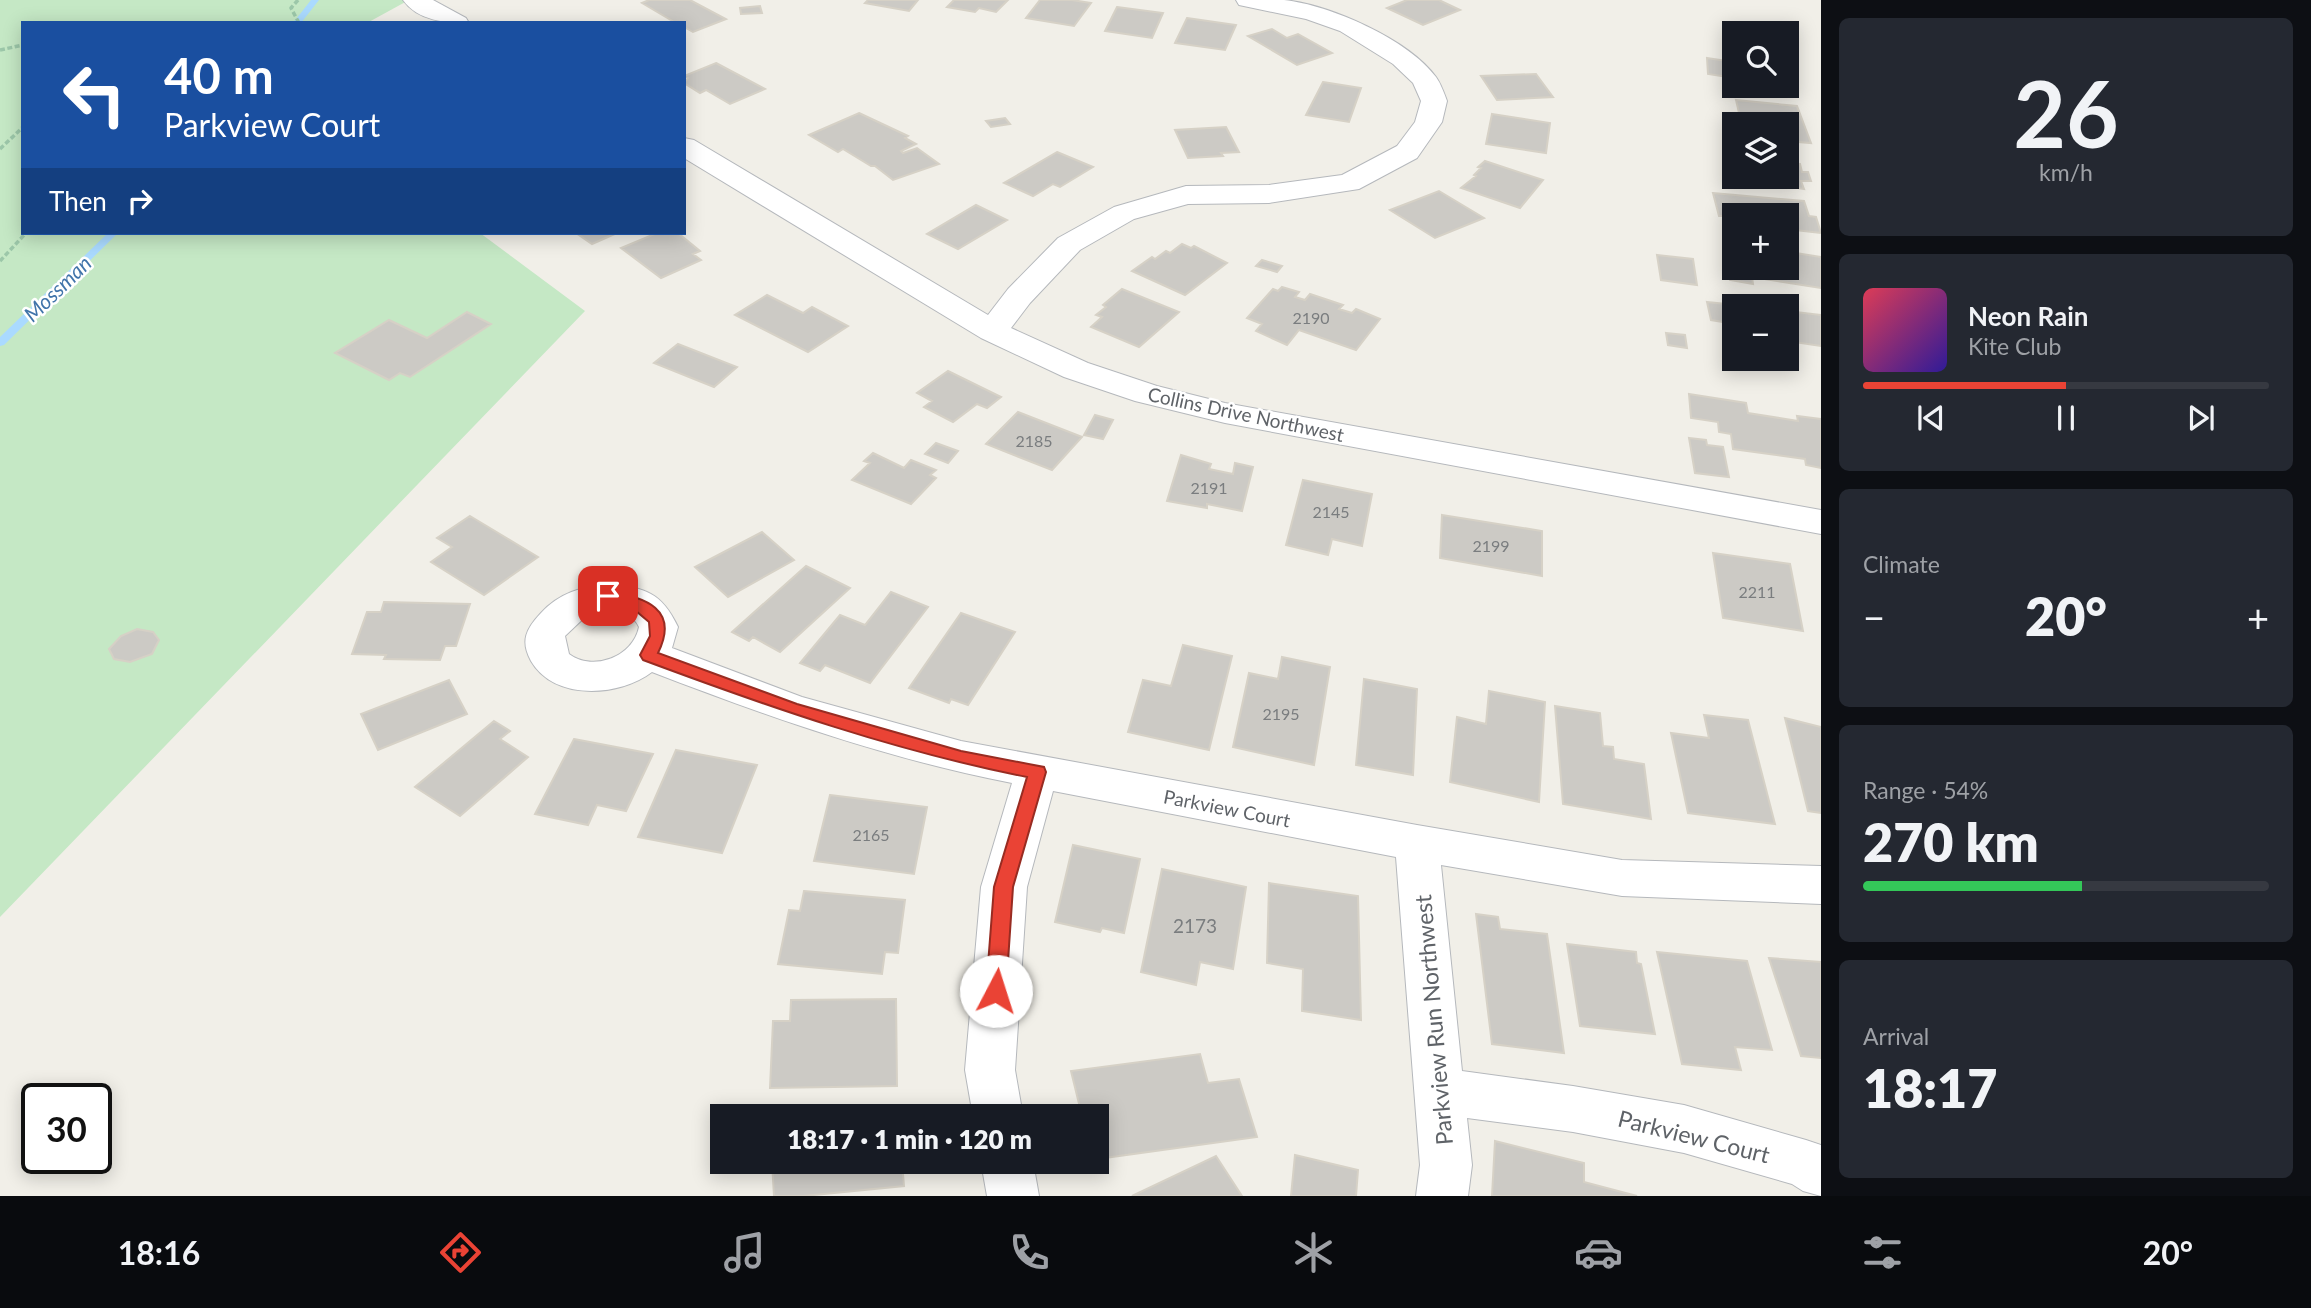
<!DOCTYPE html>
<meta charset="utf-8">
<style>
:root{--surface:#171b24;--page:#242831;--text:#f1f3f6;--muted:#9ea1a6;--line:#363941;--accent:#ea4335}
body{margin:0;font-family:Lato,sans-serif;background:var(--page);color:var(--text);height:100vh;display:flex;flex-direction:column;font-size:26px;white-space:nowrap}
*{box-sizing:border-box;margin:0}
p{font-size:23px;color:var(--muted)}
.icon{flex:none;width:38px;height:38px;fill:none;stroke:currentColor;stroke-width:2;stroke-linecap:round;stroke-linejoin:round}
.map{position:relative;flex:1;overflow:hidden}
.panel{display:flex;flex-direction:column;gap:18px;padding:18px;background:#0d0f14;width:490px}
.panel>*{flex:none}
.banner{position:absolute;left:21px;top:21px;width:665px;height:214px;border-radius:0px;box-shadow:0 4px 18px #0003;background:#1a4fa0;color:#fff;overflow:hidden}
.fabs{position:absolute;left:1722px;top:21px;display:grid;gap:14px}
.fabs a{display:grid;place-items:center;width:77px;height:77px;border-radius:0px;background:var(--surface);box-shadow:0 4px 18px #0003;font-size:35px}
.speed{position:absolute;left:21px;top:1083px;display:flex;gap:14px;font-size:35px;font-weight:700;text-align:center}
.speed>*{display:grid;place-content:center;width:91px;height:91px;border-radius:50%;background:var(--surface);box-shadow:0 4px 18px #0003;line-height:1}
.speed .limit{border:4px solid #111;border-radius:10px;background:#fff;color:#111}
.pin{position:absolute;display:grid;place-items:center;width:60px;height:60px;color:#fff;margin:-30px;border-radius:14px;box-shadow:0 4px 10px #0006}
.me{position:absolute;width:77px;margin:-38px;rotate:5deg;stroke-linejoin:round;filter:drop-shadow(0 0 5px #0008)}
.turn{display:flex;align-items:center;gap:24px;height:147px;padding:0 28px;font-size:32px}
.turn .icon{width:91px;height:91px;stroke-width:2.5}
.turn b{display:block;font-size:49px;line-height:60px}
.then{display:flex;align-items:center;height:66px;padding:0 28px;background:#0003;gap:14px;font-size:26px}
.big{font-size:52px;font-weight:800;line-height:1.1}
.panel .card{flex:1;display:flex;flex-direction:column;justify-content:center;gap:10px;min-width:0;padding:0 24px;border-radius:10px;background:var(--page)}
.panel .dial{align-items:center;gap:0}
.dial b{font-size:91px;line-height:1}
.song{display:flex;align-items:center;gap:21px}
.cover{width:84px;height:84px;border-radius:10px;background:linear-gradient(135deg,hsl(350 70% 55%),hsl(250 70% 35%))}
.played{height:7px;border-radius:4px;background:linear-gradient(90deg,var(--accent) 50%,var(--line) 50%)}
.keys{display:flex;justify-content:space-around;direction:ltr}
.heat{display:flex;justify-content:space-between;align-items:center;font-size:38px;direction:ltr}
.charge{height:10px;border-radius:5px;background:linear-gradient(90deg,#34c759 54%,var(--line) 0)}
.trip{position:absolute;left:710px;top:1104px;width:399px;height:70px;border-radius:0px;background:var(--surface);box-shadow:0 4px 18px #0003;font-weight:800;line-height:70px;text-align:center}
.menu{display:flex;height:112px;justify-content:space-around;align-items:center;background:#090b0e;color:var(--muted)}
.menu .icon{width:49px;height:49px}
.menu .selected{color:var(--accent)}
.menu b{font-size:32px;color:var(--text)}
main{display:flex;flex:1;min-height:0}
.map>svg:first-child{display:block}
.green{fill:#c5e8c5}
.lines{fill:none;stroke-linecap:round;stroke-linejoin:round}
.stream{fill:#aadaff;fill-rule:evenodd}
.building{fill:#cccac5;stroke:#d6d1c6;stroke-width:2}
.minor-casing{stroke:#b5b8bc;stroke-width:2}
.path{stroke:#9cc7a9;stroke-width:3.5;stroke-dasharray:5 2.5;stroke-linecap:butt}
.minor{fill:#fff;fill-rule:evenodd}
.route{fill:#ea4335;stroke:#982c22;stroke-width:2}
.labels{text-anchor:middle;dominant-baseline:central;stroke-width:5;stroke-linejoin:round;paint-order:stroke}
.number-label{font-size:16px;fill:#7a7d7f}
.street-label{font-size:19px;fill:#5f6368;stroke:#fff}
.near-number-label{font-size:19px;fill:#7a7d7f}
.water-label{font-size:21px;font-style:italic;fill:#4174aa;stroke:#fff}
.near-street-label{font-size:23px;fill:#5f6368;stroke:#fff}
</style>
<main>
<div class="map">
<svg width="1821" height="1196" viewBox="0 0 1821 1196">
<rect width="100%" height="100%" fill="#f1efe8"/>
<path class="green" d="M0,0H409L367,23H23V233H480L585,311L0,917Z"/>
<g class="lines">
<path class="stream" d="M311,0H319L301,23H293Z
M108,233H118L4,345L0,346V337Z"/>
</g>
<path class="building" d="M649,0H690L726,19L693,32L684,27V23H676L642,3Z
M868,0H918L909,11L865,3Z
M954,0H1008L996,12L979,8L975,12L947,7Z
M1040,0H1072L1091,3L1074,26L1026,18Z
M1407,0H1439L1460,10L1423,25L1387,8Z
M760,6L762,13L741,14L740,8Z
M1117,7L1163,13L1152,38L1105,31Z
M1187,18L1236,25L1225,50L1175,43Z
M1272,29L1287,38L1298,34L1332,53L1297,65L1248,36Z
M1707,58L1734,62V78L1708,74Z
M716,63L765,89L730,104L706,90L700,93L684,83L688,78L684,76Z
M1536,74L1553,97L1497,100L1481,76Z
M1323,82L1361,88L1349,122L1306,115Z
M1736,100L1797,106L1811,143L1787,141V124H1749L1745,113H1739Z
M859,113L908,136L905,138L916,144L901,151L903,153L917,148L939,164L893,180L875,166H871L843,149L838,152L809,135Z
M1492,114L1550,123L1546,153L1486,144Z
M1005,118L1010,124L991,127L986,121Z
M1226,127L1239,152L1221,153L1223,156L1188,158L1175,130Z
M1057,152L1093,167L1060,187L1053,184L1033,196L1004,183Z
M1726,157H1734V177H1787V163L1800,164L1802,172H1808L1811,181H1801L1804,189L1731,178Z
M1485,161L1543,180L1520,208L1461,188L1476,176L1474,175L1481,168L1478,167Z
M1439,191L1484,218L1435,238L1390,210Z
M1713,193L1804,201L1809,216L1816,217L1821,233L1787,229V215L1719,216Z
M976,205L1007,220L958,249L927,234Z
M576,233H617L592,244Z
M657,233H678L700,251L693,254L701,260L661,278L621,248Z
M1728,243L1734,244V268H1787L1789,252L1821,257V288L1752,277L1753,284L1730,280Z
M1182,244L1191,248L1194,246L1227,263L1185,295L1132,271L1152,257L1155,259L1166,251L1170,253Z
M1657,255L1693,259L1697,285L1661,280Z
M1262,260L1282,266L1277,272L1256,266Z
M1282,287L1299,292L1295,297L1305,300L1310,294L1343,305L1339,309L1352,313L1356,309L1380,319L1356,350L1299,330L1287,345L1256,331L1262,324L1247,318L1273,289L1278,291Z
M1122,289L1179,312L1139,347L1091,327L1102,317L1096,315L1106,307L1103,305Z
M767,295L803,313L812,307L848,326L808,352L735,315Z
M1707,302L1746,306H1734V335H1732L1729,323L1711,320Z
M1787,311L1821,315V346L1787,341Z
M467,312L491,324L410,377L400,373L389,380L335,353L389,320L427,338Z
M1666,333L1685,335L1687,348L1668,345Z
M678,344L737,367L714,387L654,363Z
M948,371L1001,397L987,408L977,404L953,422L924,407L932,401L917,393Z
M1689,394L1746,403L1748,413L1798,421L1797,416L1821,419V468L1806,465L1805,459L1733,449L1731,434L1719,432L1718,422L1691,418Z
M1018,412L1082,437L1052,470L986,444Z
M1095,415L1113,420L1103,439L1084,435Z
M1689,438L1706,440L1707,445L1723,447L1729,477L1695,473Z
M936,443L958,451L948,463L925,454Z
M873,453L904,468L911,460L936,470L930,475L936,478L911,504L852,480L870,463L864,461Z
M1181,455L1211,464L1209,469L1233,474L1235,463L1253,467L1242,511L1207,504V508L1167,501Z
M1303,480L1372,494L1362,546L1332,539L1328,555L1286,545Z
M1442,515L1542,531V576L1440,558Z
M470,516L538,557L484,595L431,562L452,547L437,538Z
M762,532L794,560L728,597L695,567Z
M1713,553L1790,564L1803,631L1723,618Z
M806,566L850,588L780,652L753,637L749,641L732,632Z
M891,592L928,607L870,683L825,665L820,671L800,663L840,615L865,625Z
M384,602L470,604L456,646H445L440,660L384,659L386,655L352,654L367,612H381Z
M961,613L1015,632L968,705L951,699L949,703L909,688Z
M137,629L153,632L159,640L152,654L130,662L114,659L109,649L121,636Z
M1183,645L1232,656L1209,750L1128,732L1143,680L1171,686Z
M1282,657L1330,667L1314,765L1233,747L1249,673L1278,679Z
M1364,679L1417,689L1413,775L1356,765Z
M449,680L467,714L378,750L361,714Z
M1489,691L1545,702L1539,802L1450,782L1457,717L1486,724Z
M1555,706L1600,713L1603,746L1613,747L1614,759L1644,764L1651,819L1563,804Z
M1704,715L1748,720L1775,824L1688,813L1671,733L1709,738Z
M1785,718L1821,727V813L1808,811Z
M494,721L510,731L500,739L528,757L460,816L415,787Z
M574,739L653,754L626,811L597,805L588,825L535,814Z
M676,750L757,765L722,853L638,837Z
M830,795L927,807L914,874L814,861Z
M1073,845L1140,859L1124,933L1102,928L1100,932L1055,922Z
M1162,869L1246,887L1233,969L1200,962L1196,985L1141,972Z
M1269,883L1358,896L1361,1020L1302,1011L1303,969L1267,963Z
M804,891L905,900L898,953L885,952L882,974L778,964L789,910L800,911Z
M1476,914L1498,917L1500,929L1547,934L1564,1053L1492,1044Z
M1567,944L1636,952L1637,963L1641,964L1655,1034L1580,1026Z
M1657,952L1747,961L1772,1050L1735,1047L1741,1070L1682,1064Z
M1769,958L1821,962V1058L1801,1056Z
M896,999L897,1086L770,1088L773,1021H790L791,1000Z
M1200,1054L1208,1083L1239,1079L1257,1137L1097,1159V1116H1082L1071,1071Z
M1495,1141L1584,1163V1182L1637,1196H1492Z
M1295,1155L1358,1170L1356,1196H1291Z
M1216,1156L1242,1196H1132Z
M772,1162H902L904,1186L804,1196H774Z"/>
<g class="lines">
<g class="minor-casing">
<path id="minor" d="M403,0H433L466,18L469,23C446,23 418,21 403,0Z
M1236,0C1252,0 1269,0 1284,0C1330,5 1408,39 1436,77C1441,84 1444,93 1447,101L1442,122L1417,158L1359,189L1269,203L1188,204L1134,219L1080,250L1030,303L1011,328L1088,363L1157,386L1225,403L1821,510V534L1225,423L1135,401L1064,377L981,338L684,158V138L694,140L988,315L1008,289L1058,238L1114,207L1186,186L1269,185L1342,175L1397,146L1415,122L1421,101L1413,83L1393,64L1340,31L1306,19L1239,5Z
M608,583C645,589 661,591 678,627L672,648L802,697L961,741L1417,825L1622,860L1821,866V904L1622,896L1441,865L1462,1071L1573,1086L1684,1105L1806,1140L1821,1145V1196L1803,1191L1792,1184L1684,1153L1573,1132L1467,1118L1472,1165L1468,1196H1416L1420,1165L1396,857L1053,791L1027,887L1015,1070L1023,1116H973L965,1070L981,887L1012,783C888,759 769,717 652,672C619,697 554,701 531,661C520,641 526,629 541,613C559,593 582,587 608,583ZM608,609C621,612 633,614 639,627C633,657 593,672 569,654L565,636L585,617Z
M981,1162H1033L1039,1196H987Z"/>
</g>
<path class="path" d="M298,0L291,8L299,23
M0,50L23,45
M0,149L23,127
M0,261L26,233"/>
<use href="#minor" class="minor"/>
</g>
<path class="route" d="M608,591C645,597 680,609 658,653L797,704L961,751L1044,767L1046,772L1013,887L1006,991L1003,997L996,1000L989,997L986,991L994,887L1027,777C895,751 769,707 643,660L640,655L650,636L649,622L630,606L603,600L601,596Z"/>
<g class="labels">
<g class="number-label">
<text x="1311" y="317">2190</text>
<text x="1034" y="440">2185</text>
<text x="1209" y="487">2191</text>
<text x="1331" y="511">2145</text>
<text x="1491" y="545">2199</text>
<text x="1757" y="591">2211</text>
<text x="1281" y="713">2195</text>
<text x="871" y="834">2165</text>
</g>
<g class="street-label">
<text transform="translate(1246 414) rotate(12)">Collins Drive Northwest</text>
<text transform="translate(1227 808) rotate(11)">Parkview Court</text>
</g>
<g class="near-number-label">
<text x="1195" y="925">2173</text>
</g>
<g class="water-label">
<text transform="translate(57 288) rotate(-44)">Mossman</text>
</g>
<g class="near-street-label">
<text transform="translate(1433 1020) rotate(-95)">Parkview Run Northwest</text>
<text transform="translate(1694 1136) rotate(14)">Parkview Court</text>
</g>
</g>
</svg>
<div class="fabs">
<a><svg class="icon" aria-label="search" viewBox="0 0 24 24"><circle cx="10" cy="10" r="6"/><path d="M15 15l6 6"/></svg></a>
<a><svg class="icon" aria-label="layers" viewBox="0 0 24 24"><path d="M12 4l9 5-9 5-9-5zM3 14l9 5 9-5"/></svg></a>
<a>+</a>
<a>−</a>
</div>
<div class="speed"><div class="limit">30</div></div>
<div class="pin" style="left:608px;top:596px;background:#d93025"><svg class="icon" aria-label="arrive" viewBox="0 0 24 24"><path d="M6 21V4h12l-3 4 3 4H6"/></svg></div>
<svg class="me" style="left:996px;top:991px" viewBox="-20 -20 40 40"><circle r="19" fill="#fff"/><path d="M0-13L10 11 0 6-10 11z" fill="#ea4335"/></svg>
<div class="trip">18:17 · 1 min · 120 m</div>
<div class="banner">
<div class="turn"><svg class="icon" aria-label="left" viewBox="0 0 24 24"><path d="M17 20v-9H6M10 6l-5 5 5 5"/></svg><div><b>40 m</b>Parkview Court</div></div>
<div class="then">Then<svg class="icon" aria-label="right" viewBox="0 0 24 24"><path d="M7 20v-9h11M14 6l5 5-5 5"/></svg></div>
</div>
</div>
<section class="panel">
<div class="card dial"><b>26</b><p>km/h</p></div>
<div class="card">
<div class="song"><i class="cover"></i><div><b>Neon Rain</b><p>Kite Club</p></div></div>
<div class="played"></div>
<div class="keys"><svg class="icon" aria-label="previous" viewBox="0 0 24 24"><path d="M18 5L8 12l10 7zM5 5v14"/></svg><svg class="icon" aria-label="pause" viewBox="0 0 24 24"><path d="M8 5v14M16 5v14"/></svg><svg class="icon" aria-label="next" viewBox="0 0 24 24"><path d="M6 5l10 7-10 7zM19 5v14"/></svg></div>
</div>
<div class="card"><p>Climate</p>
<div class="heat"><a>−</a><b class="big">20°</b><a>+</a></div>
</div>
<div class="card"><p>Range · 54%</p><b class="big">270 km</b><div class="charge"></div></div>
<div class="card"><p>Arrival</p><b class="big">18:17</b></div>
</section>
</main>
<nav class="menu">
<b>18:16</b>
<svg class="icon selected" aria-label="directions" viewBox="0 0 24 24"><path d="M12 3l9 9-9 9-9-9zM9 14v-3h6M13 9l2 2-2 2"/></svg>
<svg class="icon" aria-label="music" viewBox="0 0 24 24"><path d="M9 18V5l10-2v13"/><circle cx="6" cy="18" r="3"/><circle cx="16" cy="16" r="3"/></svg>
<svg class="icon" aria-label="phone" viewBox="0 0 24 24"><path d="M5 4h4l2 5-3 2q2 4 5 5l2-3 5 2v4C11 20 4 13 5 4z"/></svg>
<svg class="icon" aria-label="climate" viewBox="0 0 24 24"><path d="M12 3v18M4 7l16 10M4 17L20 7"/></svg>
<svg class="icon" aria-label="car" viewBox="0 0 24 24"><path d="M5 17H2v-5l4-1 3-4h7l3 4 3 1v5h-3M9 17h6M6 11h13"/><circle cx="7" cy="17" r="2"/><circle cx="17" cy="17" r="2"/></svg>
<svg class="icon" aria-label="filters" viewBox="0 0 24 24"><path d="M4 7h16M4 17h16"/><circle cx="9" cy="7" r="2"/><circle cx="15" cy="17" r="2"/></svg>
<b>20°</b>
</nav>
